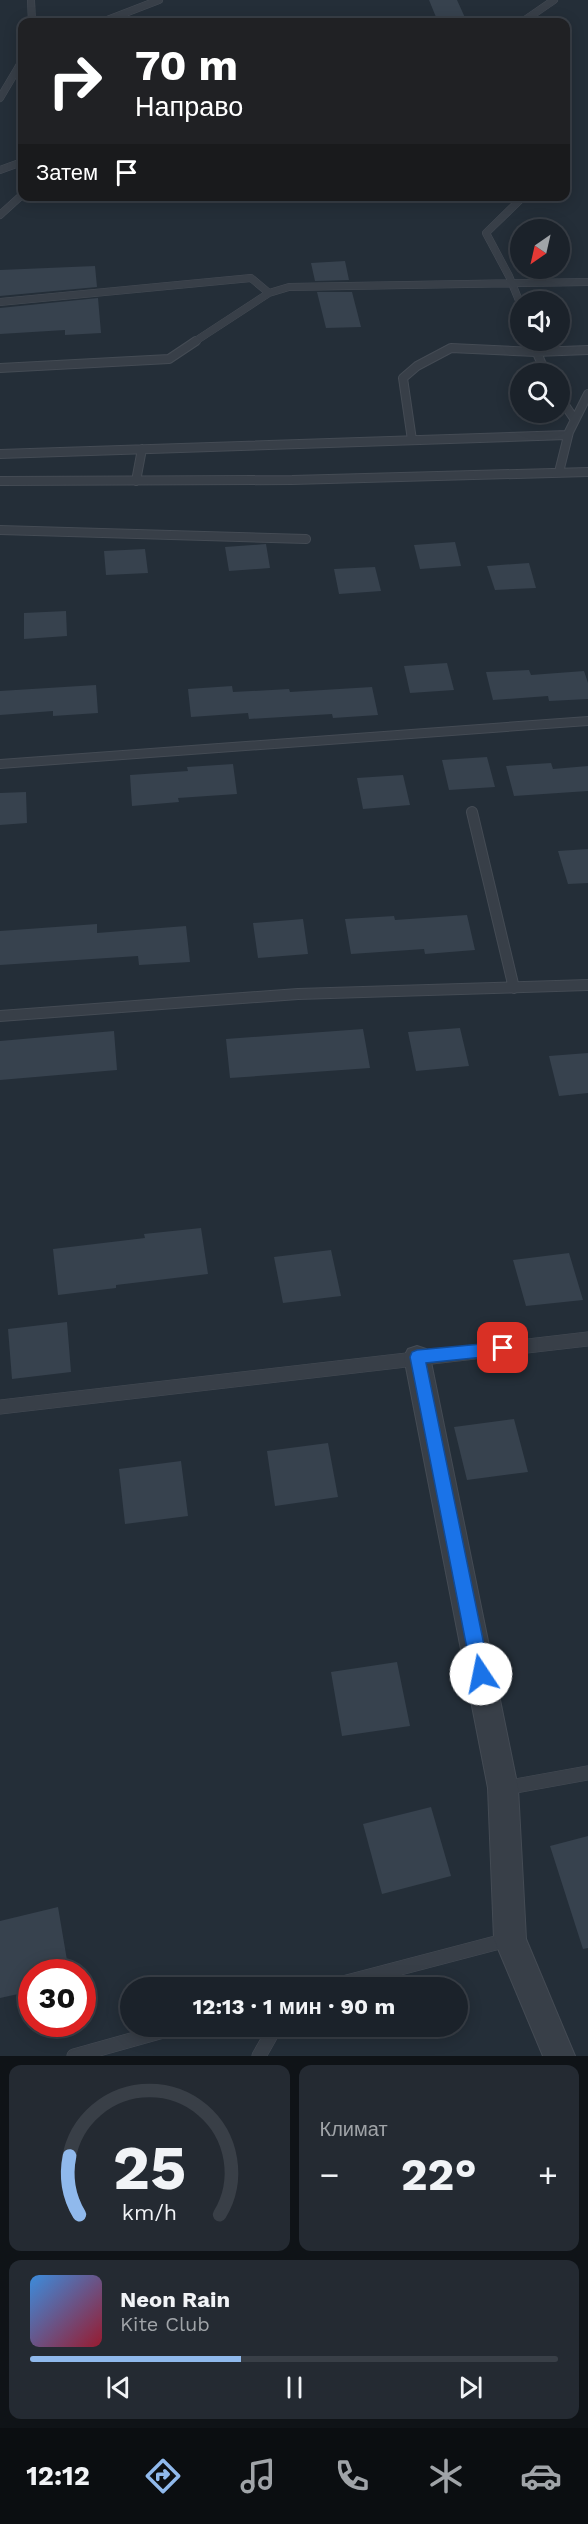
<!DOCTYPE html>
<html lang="ru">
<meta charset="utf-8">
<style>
:root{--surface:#1b222a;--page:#242a32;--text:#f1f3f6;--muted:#a0a4a8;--line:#393f47;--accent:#90b9ec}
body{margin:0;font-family:"Work Sans",sans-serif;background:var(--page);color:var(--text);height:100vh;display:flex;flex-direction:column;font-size:22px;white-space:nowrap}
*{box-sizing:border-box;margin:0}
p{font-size:20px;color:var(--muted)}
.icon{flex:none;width:33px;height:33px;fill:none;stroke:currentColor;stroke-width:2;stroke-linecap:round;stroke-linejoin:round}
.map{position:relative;height:2056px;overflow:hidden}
.side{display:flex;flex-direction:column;gap:9px;padding:9px;background:#0f1317;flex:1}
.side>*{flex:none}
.guide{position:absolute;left:18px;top:18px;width:552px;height:183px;border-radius:12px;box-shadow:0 3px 15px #0003,0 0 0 2px var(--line);background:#202124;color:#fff;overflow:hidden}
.needle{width:39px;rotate:214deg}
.controls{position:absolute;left:510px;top:219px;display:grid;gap:12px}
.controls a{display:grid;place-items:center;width:60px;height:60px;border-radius:50%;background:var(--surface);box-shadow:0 3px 15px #0003,0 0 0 2px var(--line);font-size:30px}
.speed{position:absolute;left:18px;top:1959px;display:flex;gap:12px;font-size:30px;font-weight:700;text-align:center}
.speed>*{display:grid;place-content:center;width:78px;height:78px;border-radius:50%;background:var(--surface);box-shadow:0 3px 15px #0003,0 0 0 2px var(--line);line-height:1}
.speed .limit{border:9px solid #d22;background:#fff;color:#111}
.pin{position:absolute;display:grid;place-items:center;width:51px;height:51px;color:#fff;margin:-26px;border-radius:12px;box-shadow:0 3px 9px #0006}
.me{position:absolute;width:66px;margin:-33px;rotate:349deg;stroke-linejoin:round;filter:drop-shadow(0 0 4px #0008)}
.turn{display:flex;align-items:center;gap:21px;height:126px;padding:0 18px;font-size:27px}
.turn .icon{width:78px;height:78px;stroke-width:2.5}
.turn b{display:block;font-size:42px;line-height:51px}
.then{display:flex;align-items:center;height:57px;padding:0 18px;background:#0003;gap:12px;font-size:22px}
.big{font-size:45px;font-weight:700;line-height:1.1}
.side .card{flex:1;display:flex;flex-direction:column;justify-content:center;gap:9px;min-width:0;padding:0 21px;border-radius:12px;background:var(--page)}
.side .dial{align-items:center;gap:0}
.dial svg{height:156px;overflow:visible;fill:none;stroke:var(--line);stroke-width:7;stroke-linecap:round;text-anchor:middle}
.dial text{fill:var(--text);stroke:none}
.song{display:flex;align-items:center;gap:18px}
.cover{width:72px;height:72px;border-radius:9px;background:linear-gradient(135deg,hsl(210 70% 55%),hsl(350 70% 35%))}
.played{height:6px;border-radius:3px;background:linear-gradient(90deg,var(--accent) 40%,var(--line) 40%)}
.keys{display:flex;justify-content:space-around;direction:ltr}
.heat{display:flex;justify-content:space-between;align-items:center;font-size:33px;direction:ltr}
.side .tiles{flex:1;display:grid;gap:9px;grid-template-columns:1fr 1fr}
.card:last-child{grid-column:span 2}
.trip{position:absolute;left:120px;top:1977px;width:348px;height:60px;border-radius:30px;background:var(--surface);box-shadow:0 3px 15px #0003,0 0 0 2px var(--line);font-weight:700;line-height:60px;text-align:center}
.tab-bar{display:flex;height:96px;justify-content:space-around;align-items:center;background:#0b0e11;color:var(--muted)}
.tab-bar .icon{width:42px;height:42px}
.tab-bar .selected{color:var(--accent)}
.tab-bar b{font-size:27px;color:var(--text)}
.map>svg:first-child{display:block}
.building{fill:#37424e}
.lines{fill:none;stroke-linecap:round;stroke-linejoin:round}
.service-far3-casing{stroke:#444b54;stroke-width:8}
.service-far2-casing{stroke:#444b54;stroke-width:10}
.service-far1-casing{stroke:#444b54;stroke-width:12}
.service-casing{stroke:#444b54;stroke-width:15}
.minor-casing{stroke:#444b54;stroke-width:2}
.service-far3{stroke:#383f48;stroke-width:7}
.service-far2{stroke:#383f48;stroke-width:8}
.service-far1{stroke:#383f48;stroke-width:10}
.service{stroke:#383f48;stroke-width:14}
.minor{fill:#383f48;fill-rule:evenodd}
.route{fill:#1a73e8;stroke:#114b97;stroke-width:1.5}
</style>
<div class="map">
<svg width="588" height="2056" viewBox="0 0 588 2056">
<rect width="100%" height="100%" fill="#242e38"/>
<path class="building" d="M429,0H457L467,22H438Z
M345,261L349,280L315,281L311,263Z
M95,266L97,287L0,296V270Z
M317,292H352L361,327L326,328Z
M98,298L101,333L65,335V330L0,334V308Z
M455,542L461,566L420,569L414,545Z
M266,544L270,568L229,571L225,547Z
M145,549L148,573L106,575L104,551Z
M529,563L536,588L495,590L487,566Z
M375,567L381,591L339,594L334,569Z
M66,611L67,636L24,639V613Z
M447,663L454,690L410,693L404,666Z
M529,670L531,675L584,671L588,683V699L549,701L548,696L493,700L486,672Z
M96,685L98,713L53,716V711L0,715V691Z
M232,686L233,692L289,689L290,692L372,687L378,715L333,718L332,714L249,719L248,713L191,717L188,689Z
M487,757L495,787L449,790L442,760Z
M551,763L553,769L588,766V791L514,796L506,766Z
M233,764L237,794L178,798L179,802L132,806L130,775L188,771L187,767Z
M403,775L410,805L363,809L357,778Z
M26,792L27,823L0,825V793Z
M588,849V883L568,884L558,851Z
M467,915L475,950L425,954L424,949L351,954L345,919L394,916L395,920Z
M303,919L308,954L258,958L253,923Z
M97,924V933L186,926L190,962L139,965L138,956L0,965V931Z
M460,1028L469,1066L416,1071L408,1032Z
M363,1029L370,1068L230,1078L226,1039Z
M114,1031L117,1070L0,1080V1041Z
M588,1053V1093L559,1096L549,1056Z
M201,1228L208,1274L116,1285V1288L58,1295L53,1249L145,1238L144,1234Z
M331,1250L341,1296L283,1303L274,1257Z
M569,1253L583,1300L526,1306L513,1260Z
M67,1322L71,1372L12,1379L8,1329Z
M514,1419L528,1472L467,1480L454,1427Z
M328,1443L338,1497L275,1506L267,1451Z
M181,1461L188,1516L125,1524L119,1469Z
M397,1662L410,1726L342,1736L331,1672Z
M431,1807L451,1876L382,1894L363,1824Z
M588,1836V1948L583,1949L550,1846Z
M58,1907L69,1972H32V1991L0,1998V1921Z"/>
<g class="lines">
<g class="service-far3-casing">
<path id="service-far3" d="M31,0L32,22
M102,22L159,0
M522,22L554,0
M0,98L22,61
M0,170L22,162
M0,215L22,195
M0,302L251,278L269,293
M520,303L509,276L486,233L524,196
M532,340L533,342
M194,342L269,293L289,287L588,282"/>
</g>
<g class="service-far2-casing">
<path id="service-far2" d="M532,341L546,374
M0,368L169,359L196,341
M560,398L573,417
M412,440L403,378L417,366L451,348L536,352L588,350
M0,454L567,435
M559,472L569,432L588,394
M0,481L292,480L588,472
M136,481L142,449
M0,530L306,539
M0,764L588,721"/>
</g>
<g class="service-far1-casing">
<path id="service-far1" d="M472,812L514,988
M0,1016L298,994L588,985
M580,1340L588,1339"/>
</g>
<g class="service-casing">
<path id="service" d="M0,1407L588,1339
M504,1788L588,1773
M324,1988L507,1940
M74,2056L181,2026
M259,2056L276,2026"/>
</g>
<g class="minor-casing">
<path id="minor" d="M417,1346L426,1349L430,1357L518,1788L526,1939L575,2056H543L494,1939L488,1788L404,1357L408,1349Z"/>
</g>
<use href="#service-far3" class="service-far3"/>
<use href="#service-far2" class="service-far2"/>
<use href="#service-far1" class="service-far1"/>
<use href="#service" class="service"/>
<use href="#minor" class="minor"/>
</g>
<path class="route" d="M503,1342L508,1343L510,1348L508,1353L503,1355L426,1363L490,1674L487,1680L481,1683L475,1680L472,1674L410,1357L412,1352L417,1350Z"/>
</svg>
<div class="controls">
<a><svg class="needle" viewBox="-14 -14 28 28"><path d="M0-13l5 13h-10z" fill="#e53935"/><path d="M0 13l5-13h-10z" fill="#a0a4a8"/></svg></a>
<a><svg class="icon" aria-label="sound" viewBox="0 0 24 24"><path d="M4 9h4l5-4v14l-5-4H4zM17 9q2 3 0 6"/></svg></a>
<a><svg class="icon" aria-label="search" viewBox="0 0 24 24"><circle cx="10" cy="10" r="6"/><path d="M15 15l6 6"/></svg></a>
</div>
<div class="speed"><div class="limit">30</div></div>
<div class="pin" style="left:503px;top:1348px;background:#d93025"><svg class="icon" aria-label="arrive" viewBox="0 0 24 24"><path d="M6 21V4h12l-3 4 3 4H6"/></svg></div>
<svg class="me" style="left:481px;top:1674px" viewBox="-20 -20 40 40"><circle r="19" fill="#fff"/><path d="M0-13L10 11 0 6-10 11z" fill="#1a73e8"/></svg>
<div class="trip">12:13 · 1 мин · 90 m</div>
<div class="guide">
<div class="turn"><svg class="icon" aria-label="right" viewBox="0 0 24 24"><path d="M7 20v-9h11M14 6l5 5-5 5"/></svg><div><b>70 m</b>Направо</div></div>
<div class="then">Затем<svg class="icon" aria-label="arrive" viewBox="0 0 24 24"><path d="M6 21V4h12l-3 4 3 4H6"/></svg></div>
</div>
</div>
<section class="side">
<div class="tiles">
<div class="card dial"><svg viewBox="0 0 100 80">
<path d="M14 69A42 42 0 1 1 86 69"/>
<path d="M14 69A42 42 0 0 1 9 39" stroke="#90b9ec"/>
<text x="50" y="56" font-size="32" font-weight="700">25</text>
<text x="50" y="72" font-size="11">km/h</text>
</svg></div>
<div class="card"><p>Климат</p>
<div class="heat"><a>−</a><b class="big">22°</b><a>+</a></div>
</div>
<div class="card">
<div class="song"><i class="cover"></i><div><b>Neon Rain</b><p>Kite Club</p></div></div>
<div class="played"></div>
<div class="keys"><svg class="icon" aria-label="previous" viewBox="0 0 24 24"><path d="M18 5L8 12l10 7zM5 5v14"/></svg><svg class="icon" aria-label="pause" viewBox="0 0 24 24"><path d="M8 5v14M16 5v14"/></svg><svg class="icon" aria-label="next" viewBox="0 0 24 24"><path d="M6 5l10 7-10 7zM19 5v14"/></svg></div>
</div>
</div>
</section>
<nav class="tab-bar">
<b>12:12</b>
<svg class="icon selected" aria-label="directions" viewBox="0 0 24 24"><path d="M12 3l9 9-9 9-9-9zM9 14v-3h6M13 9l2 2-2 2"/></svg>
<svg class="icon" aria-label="music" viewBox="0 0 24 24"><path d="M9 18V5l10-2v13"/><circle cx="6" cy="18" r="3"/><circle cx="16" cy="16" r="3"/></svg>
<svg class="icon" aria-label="phone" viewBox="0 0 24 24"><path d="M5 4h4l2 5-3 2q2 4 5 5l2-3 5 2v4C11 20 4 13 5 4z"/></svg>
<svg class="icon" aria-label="climate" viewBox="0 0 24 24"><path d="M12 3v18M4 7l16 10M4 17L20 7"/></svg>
<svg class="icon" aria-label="car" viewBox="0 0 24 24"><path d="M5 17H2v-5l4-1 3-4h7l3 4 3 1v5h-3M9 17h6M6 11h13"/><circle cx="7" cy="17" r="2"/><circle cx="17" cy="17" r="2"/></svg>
</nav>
